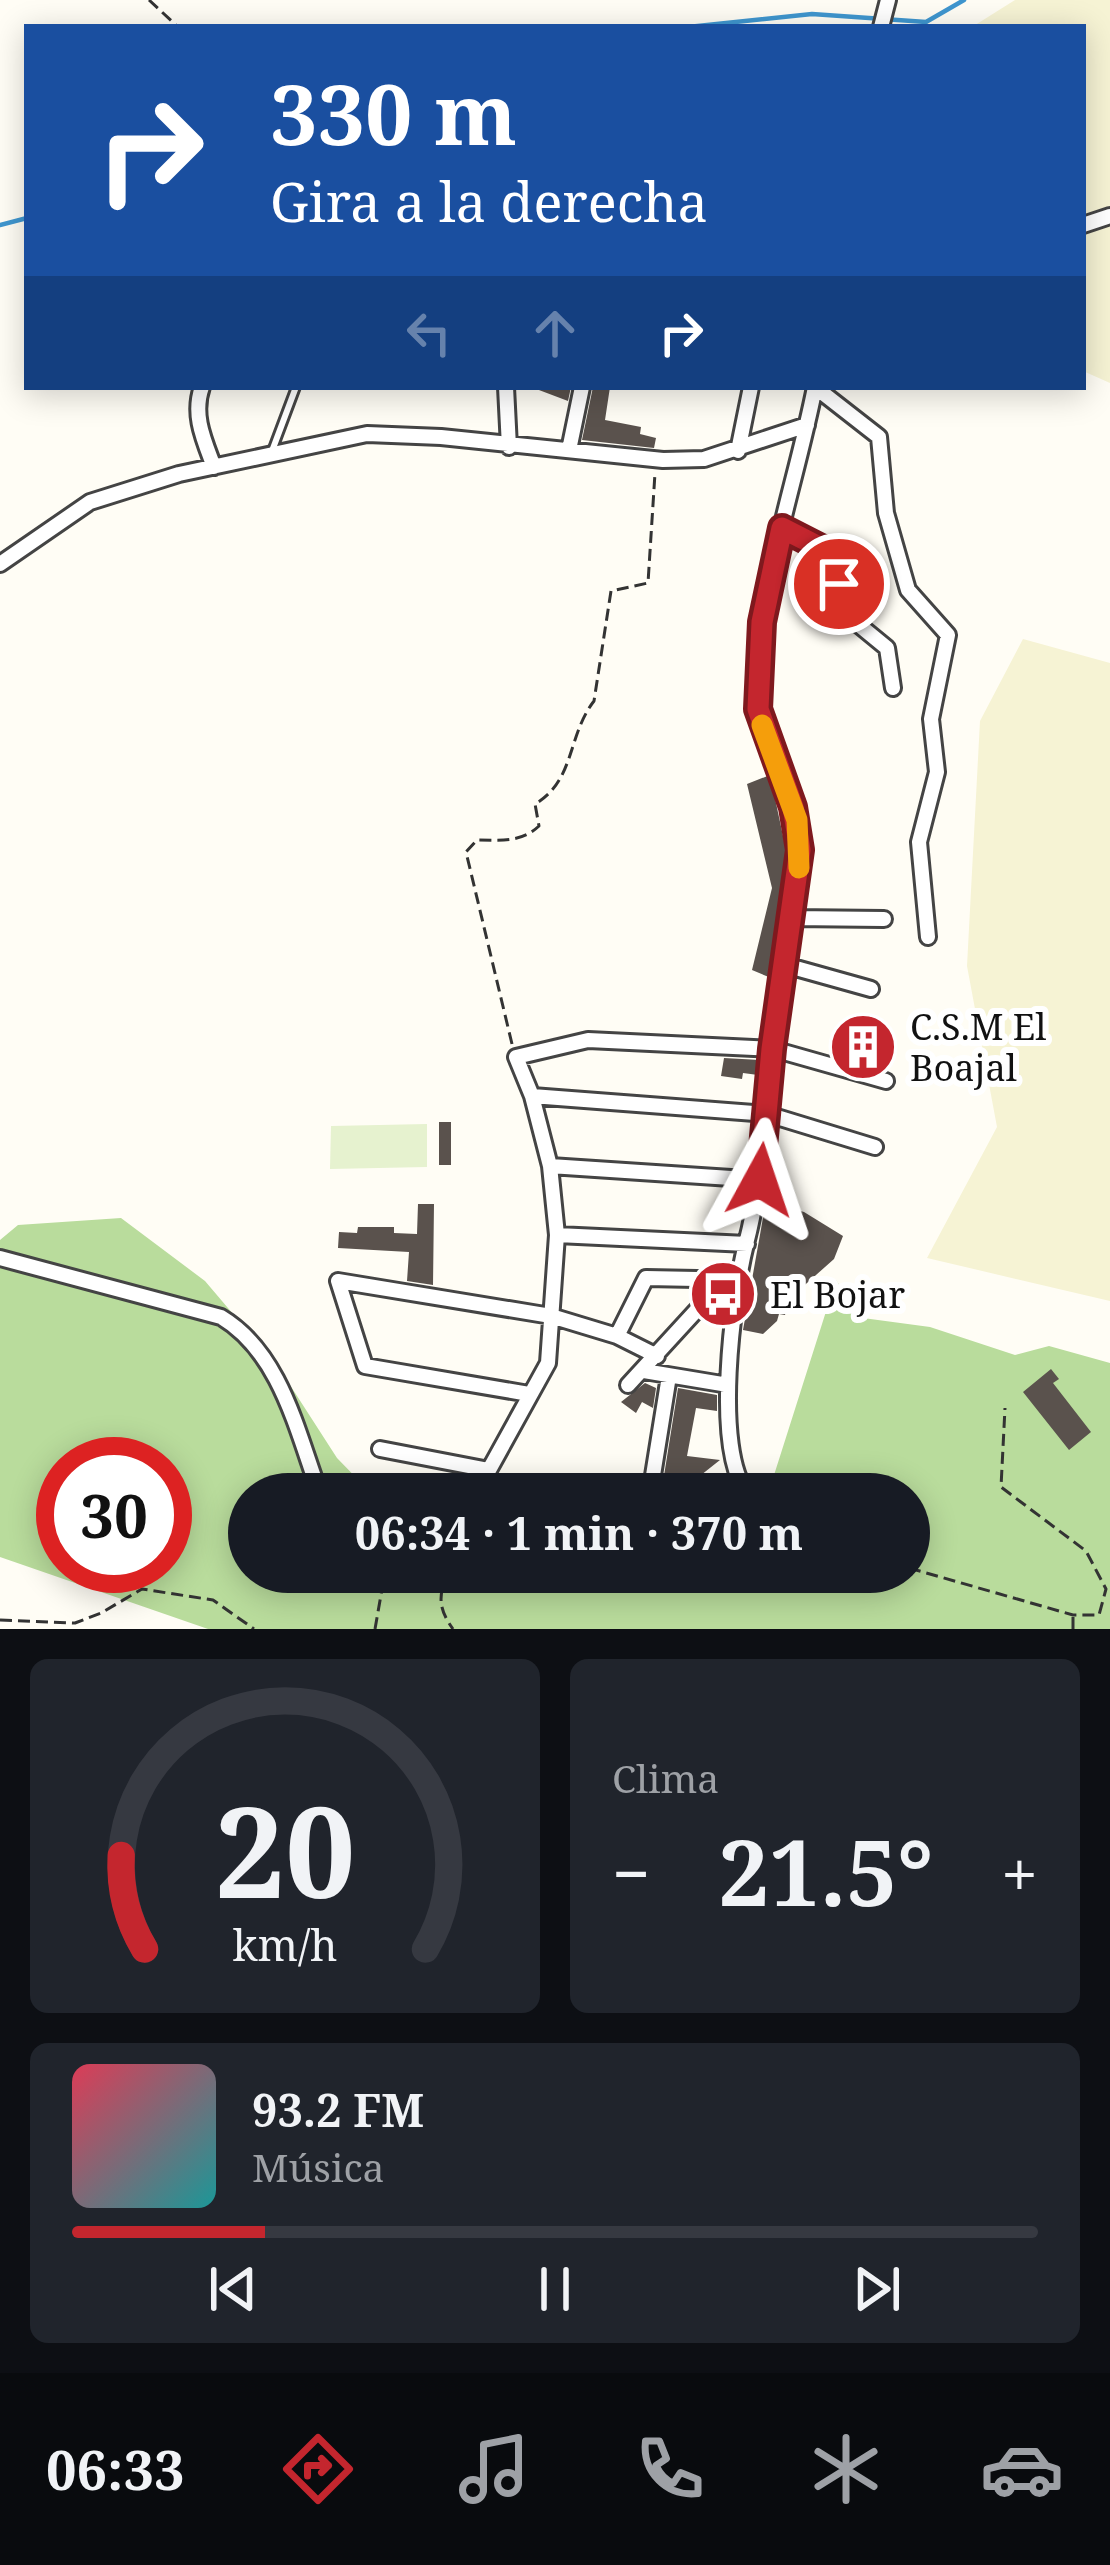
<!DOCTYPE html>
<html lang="es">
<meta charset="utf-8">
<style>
:root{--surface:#171b24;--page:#20242c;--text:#f1f3f6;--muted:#9ea1a6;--line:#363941;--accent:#c4262e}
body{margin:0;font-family:"Noto Serif",serif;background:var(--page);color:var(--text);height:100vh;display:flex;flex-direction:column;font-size:45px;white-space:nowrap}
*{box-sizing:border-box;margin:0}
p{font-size:39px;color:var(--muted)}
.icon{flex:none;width:66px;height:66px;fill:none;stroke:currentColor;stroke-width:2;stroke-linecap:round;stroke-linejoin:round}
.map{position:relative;height:1629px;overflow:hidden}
.drawer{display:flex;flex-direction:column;gap:30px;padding:30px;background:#0d0f14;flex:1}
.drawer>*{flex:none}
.top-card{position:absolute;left:24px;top:24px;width:1062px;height:366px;border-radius:0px;box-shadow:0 6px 30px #0003;background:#1a4fa0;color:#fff;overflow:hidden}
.speed{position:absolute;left:36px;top:1437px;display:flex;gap:24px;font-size:60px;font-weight:700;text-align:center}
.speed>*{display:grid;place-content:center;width:156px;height:156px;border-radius:50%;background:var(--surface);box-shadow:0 6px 30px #0003;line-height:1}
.speed .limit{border:18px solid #d22;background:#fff;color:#111}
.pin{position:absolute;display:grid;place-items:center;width:102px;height:102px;color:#fff;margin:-51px;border:6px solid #fff;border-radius:50%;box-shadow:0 3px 12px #0007}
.me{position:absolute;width:132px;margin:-66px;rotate:5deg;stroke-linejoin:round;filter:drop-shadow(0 0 9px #0008)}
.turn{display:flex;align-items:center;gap:42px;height:252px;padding:0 48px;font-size:54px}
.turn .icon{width:156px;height:156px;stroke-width:2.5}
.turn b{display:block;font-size:84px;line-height:102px}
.lanes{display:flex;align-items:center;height:114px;padding:0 48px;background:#0003;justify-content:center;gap:60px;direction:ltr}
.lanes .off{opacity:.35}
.big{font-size:90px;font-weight:700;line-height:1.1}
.drawer .card{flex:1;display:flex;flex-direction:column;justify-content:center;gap:18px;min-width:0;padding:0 42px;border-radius:18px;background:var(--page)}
.drawer .dial{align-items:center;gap:0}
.dial svg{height:312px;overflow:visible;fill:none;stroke:var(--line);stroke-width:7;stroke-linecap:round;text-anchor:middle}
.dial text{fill:var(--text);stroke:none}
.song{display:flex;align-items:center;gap:36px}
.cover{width:144px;height:144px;border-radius:18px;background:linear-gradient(135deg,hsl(350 70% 55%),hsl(180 70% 35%))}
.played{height:12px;border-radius:6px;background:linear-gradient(90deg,var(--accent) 20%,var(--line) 20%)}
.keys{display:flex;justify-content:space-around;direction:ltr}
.heat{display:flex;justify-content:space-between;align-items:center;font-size:66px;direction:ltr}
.drawer .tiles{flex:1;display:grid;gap:30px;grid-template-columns:1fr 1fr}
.card:last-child{grid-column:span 2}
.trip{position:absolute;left:228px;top:1473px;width:702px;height:120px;border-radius:60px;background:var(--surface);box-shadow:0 6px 30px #0003;font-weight:700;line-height:120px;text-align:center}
.menu{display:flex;height:192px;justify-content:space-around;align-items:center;background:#090b0e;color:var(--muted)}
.menu .icon{width:84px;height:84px}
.menu .on{color:var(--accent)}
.menu b{font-size:54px;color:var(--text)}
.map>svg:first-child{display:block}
.farmland{fill:#f6f3d4}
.forest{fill:#b9dc9c;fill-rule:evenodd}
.pitch{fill:#e6f2cf}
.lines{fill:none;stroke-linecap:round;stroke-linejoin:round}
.stream{stroke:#3f96cf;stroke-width:4.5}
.building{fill:#5a524d}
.service-casing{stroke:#444;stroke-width:12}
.minor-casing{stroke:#444;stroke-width:20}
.path{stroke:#333;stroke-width:3;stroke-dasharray:12 6;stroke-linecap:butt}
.service{stroke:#fff;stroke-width:6}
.minor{stroke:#fff;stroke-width:14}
.route-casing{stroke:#7f191e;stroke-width:30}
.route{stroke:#c4262e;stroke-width:21}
.slow{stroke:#f59e0b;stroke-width:21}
.labels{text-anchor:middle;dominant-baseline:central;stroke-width:12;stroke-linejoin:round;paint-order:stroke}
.poi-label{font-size:36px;fill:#111;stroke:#fff;text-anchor:start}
</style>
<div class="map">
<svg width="1110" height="1629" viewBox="0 0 1110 1629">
<rect width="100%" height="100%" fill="#fffdf5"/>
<path class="farmland" d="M1015,0H1110V383L1083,371V27H972Z
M1023,639L1110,663V1301L927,1258L997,1127L967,966L980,721Z"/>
<path class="forest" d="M121,1218L205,1281L279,1368L337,1458L372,1494H249V1572H909V1494H768L836,1280L863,1318L930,1327L1015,1355L1049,1346L1110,1363V1629H208L0,1557V1240L18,1225ZM63,1464H165V1566H63Z"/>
<path class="pitch" d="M427,1124V1167L330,1169L331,1126Z"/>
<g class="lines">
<path class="stream" d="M688,27L812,14L926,22L964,0
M0,225L27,218"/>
</g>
<path class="building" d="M531,387H571L568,401Z
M593,387H610L605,420L641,427L640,434L656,438L654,448L582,440Z
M770,775L789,864L771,978L752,970L772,888L747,784Z
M854,1023L882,1032L873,1066L844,1057Z
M724,1058L760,1060L758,1075L743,1073L742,1079L721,1076Z
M439,1122H451V1165H439Z
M766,1201L804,1212L843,1236L834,1259L789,1299L785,1315L779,1314L777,1321L763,1334L743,1330Z
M418,1204H434L433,1285L407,1281L409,1252L338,1248L339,1232L357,1233L358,1227H394V1233L417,1234Z
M1051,1369L1059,1379L1053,1383L1091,1432L1069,1450L1023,1392Z
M645,1383L656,1388L653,1408L642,1402L636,1413L621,1402Z
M678,1388L717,1395V1411L696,1408L687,1456L720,1460L696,1479L663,1482Z"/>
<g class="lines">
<g class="service-casing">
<path id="service" d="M272,451L296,387"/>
</g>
<g class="minor-casing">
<path id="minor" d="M881,27L888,0
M1083,225L1110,216
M202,387C192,415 204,440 214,467
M506,387L509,447
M569,450L582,387
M738,451L751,387
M782,528L827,551L859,625L887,648L893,688
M0,564L90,502L179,474L367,434L441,437L663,460L704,459L807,425
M792,918L884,919
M785,965L871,989
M532,1096L767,1114L875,1147
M550,1166L761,1180
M557,1235L747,1244
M0,1258L221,1317C281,1353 297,1432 320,1494
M617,1336L646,1278L697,1279L716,1289L735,1288
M644,1371L728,1385
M628,1385L716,1289
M529,1394L365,1366L338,1281L551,1316L617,1336L657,1356
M380,1449L489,1470L548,1363L557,1235L550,1166L532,1096L516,1057L588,1040L773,1049L886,1081
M650,1494L669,1376
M659,1494L742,1487
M748,1494C712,1451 733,1296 746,1244C763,1179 764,1113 773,1046C781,982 804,901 800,838C796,783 757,739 758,682C759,582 796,484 815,387L879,437L886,513L908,590L948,635L931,719L937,772L919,842L928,937"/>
</g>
<path class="path" d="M149,0L178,27
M512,1044L466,852L477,840C501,840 521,843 539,826L535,804C575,781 567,736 594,701L611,591L648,583L655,473
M909,1568L1073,1615H1099L1106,1589L1086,1551L1001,1487L1005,1408
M448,1572C438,1596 438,1608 453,1629
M0,1620L75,1623L101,1613L142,1589L213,1600L254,1629
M375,1629L385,1572
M1073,1629V1617"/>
<use href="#service" class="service"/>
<use href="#minor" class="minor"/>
</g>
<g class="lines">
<g class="route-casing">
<path id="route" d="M760,1180L772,1049L800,850L793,807L758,709L762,622L782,528L827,551L839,584"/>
</g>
<use href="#route" class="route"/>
<path class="slow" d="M762,725L797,820L799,868"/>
</g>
<defs>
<g id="building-disc" transform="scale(3.45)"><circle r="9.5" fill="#c4262e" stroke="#fff"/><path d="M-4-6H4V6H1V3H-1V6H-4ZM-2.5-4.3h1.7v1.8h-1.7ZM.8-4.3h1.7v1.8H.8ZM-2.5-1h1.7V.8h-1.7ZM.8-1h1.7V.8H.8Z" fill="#fff"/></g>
<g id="bus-disc" transform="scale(3.45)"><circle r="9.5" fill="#c4262e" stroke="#fff"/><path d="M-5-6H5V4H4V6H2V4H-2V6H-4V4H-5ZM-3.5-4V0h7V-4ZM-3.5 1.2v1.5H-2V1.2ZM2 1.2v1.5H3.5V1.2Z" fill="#fff"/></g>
</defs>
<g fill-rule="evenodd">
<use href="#building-disc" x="863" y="1047"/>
<use href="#bus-disc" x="723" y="1294"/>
</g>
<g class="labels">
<g class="poi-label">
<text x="910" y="1026">C.S.M El<tspan x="910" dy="41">Boajal</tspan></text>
<text x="770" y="1294">El Bojar</text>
</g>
</g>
</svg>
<div class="speed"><div class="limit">30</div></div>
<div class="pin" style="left:839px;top:584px;background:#d93025"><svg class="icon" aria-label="arrive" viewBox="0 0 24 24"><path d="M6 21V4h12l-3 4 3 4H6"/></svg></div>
<svg class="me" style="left:760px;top:1180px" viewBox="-20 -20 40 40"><path d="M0-17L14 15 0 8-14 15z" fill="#c4262e" stroke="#fff" stroke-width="4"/></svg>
<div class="trip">06:34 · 1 min · 370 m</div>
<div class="top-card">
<div class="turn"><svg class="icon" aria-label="right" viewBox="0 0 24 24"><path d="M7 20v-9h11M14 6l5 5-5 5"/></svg><div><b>330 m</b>Gira a la derecha</div></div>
<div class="lanes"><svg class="icon off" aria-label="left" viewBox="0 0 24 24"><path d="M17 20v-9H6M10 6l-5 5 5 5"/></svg><svg class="icon off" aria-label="ahead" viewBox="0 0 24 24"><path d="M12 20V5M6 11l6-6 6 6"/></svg><svg class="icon" aria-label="right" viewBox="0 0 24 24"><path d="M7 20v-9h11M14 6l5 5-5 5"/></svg></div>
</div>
</div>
<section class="drawer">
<div class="tiles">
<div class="card dial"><svg viewBox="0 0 100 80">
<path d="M14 69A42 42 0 1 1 86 69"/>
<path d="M14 69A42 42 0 0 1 8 45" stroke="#c4262e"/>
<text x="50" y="56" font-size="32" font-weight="700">20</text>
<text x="50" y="72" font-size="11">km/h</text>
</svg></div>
<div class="card"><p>Clima</p>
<div class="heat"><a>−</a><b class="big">21.5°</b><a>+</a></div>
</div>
<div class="card">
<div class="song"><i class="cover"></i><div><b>93.2 FM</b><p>Música</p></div></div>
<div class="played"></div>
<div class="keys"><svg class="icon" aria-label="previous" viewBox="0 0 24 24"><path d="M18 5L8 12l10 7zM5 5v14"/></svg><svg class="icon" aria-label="pause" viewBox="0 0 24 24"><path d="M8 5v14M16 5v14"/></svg><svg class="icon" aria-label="next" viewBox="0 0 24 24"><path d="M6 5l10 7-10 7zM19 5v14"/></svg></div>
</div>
</div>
</section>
<nav class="menu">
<b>06:33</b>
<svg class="icon on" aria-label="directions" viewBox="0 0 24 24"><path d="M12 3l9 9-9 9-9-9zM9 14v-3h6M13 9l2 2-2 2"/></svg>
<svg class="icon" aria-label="music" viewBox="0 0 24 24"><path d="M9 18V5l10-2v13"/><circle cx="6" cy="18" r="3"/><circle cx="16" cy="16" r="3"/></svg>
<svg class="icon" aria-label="phone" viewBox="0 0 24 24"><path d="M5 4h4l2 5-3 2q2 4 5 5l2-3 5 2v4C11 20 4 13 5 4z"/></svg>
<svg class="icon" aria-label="climate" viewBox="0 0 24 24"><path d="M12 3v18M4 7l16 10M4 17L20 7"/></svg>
<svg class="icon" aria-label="car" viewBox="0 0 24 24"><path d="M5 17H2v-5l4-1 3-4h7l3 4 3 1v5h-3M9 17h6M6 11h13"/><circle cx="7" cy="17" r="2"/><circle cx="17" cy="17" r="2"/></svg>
</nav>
